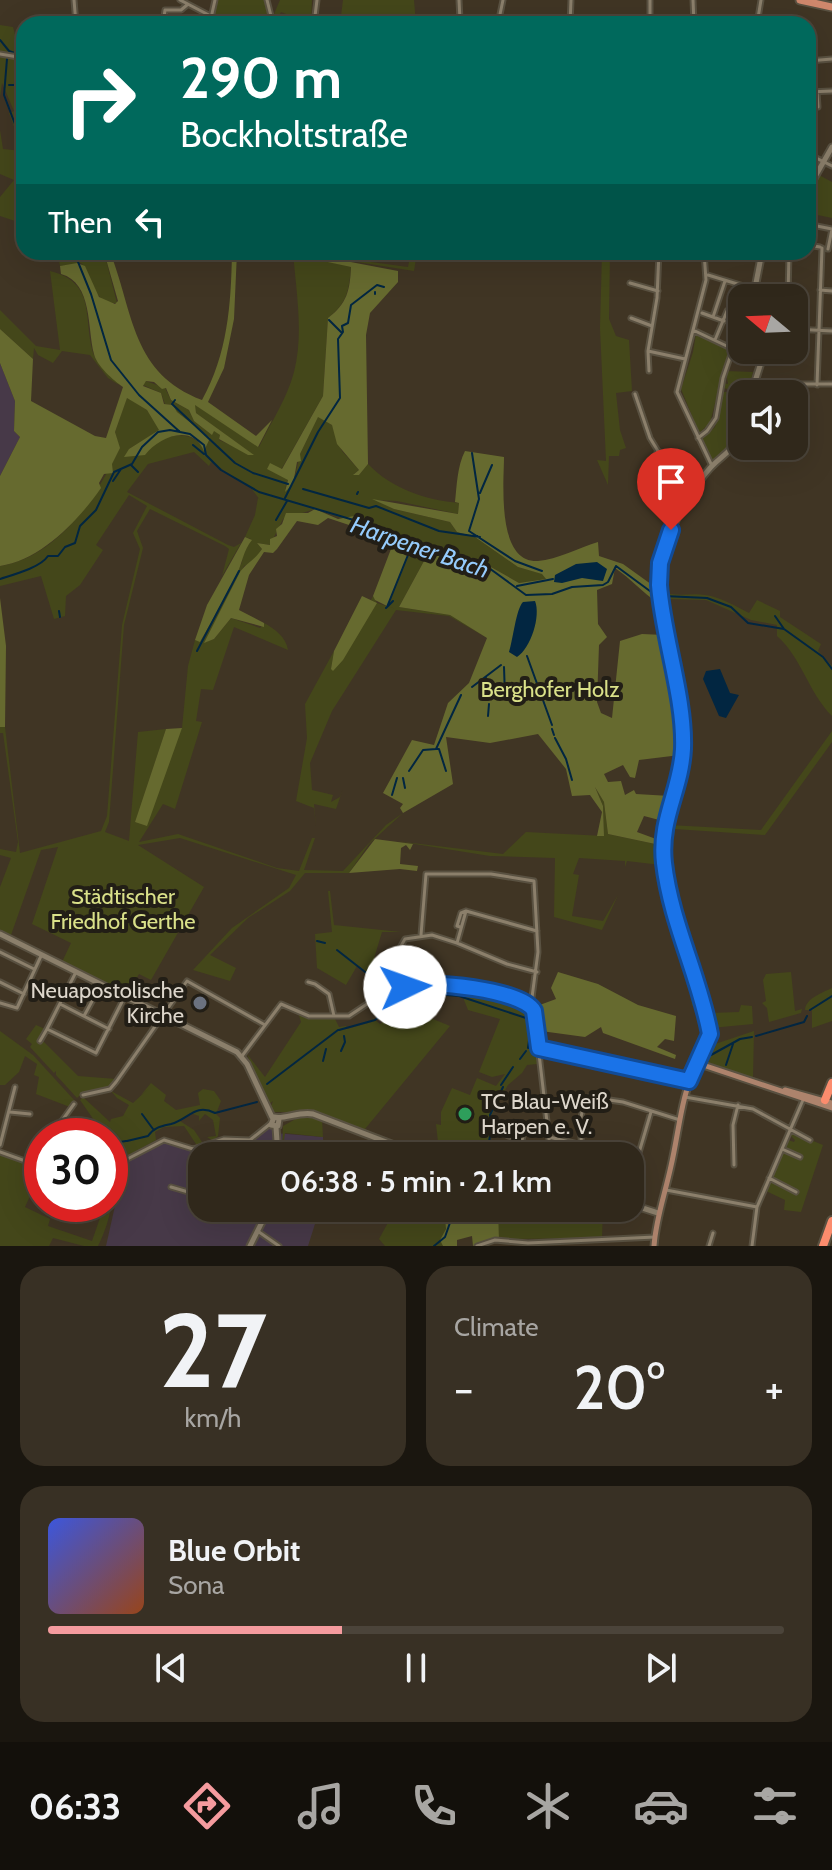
<!DOCTYPE html>
<meta charset="utf-8">
<style>
:root{--surface:#30281b;--page:#383024;--text:#f1f3f6;--muted:#a8a6a3;--line:#4b443a;--accent:#f59b9e}
body{margin:0;font-family:Cabin,sans-serif;background:var(--page);color:var(--text);height:100vh;display:flex;flex-direction:column;font-size:30px;white-space:nowrap}
*{box-sizing:border-box;margin:0}
p{font-size:26px;color:var(--muted)}
.icon{flex:none;width:44px;height:44px;fill:none;stroke:currentColor;stroke-width:2;stroke-linecap:round;stroke-linejoin:round}
.map{position:relative;height:1246px;overflow:hidden}
.details{display:flex;flex-direction:column;gap:20px;padding:20px;background:#1a160f;flex:1}
.details>*{flex:none}
.hud{position:absolute;left:16px;top:16px;width:800px;height:244px;border-radius:24px;box-shadow:0 8px 32px #0002,0 0 0 2px var(--line);background:#00695c;color:#fff;overflow:hidden}
.needle{width:52px;rotate:289deg}
.controls{position:absolute;left:728px;top:284px;display:grid;gap:16px}
.controls a{display:grid;place-items:center;width:80px;height:80px;border-radius:16px;background:var(--surface);box-shadow:0 8px 32px #0002,0 0 0 2px var(--line);font-size:40px}
.speed{position:absolute;left:24px;top:1118px;display:flex;gap:16px;font-size:40px;font-weight:700;text-align:center}
.speed>*{display:grid;place-content:center;width:104px;height:104px;border-radius:50%;background:var(--surface);box-shadow:0 8px 32px #0002,0 0 0 2px var(--line);line-height:1}
.speed .limit{border:12px solid #d22;background:#fff;color:#111}
.pin{position:absolute;display:grid;place-items:center;width:68px;height:68px;color:#fff;margin:-82px -34px;border-radius:50% 50% 50% 0;rotate:-45deg;box-shadow:0 0 8px #0007}
.pin .icon{rotate:45deg}
.me{position:absolute;width:88px;margin:-44px;rotate:87deg;stroke-linejoin:round;filter:drop-shadow(0 0 6px #0008)}
.turn{display:flex;align-items:center;gap:28px;height:168px;padding:0 32px;font-size:36px}
.turn .icon{width:104px;height:104px;stroke-width:2.5}
.turn b{display:block;font-size:56px;line-height:68px}
.then{display:flex;align-items:center;height:76px;padding:0 32px;background:#0003;gap:16px;font-size:30px}
.big{font-size:60px;font-weight:600;line-height:1.1}
.details .widget{flex:1;display:flex;flex-direction:column;justify-content:center;gap:12px;min-width:0;padding:0 28px;border-radius:24px;background:var(--page)}
.details .dial{align-items:center;gap:0}
.dial b{font-size:104px;line-height:1}
.song{display:flex;align-items:center;gap:24px}
.cover{width:96px;height:96px;border-radius:12px;background:linear-gradient(135deg,hsl(230 70% 55%),hsl(20 70% 35%))}
.played{height:8px;border-radius:4px;background:linear-gradient(90deg,var(--accent) 40%,var(--line) 40%)}
.keys{display:flex;justify-content:space-around;direction:ltr}
.heat{display:flex;justify-content:space-between;align-items:center;font-size:44px;direction:ltr}
.details .tiles{flex:1;display:grid;gap:20px;grid-template-columns:1fr 1fr}
.widget:last-child{grid-column:span 2}
.trip{position:absolute;left:188px;top:1142px;width:456px;height:80px;border-radius:24px;background:var(--surface);box-shadow:0 8px 32px #0002,0 0 0 2px var(--line);font-weight:600;line-height:80px;text-align:center}
.tab-bar{display:flex;height:128px;justify-content:space-around;align-items:center;background:#13100b;color:var(--muted)}
.tab-bar .icon{width:56px;height:56px}
.tab-bar .active{color:var(--accent)}
.tab-bar b{font-size:36px;color:var(--text)}
.map>svg:first-child{display:block}
.industrial{fill:#473948}
.green{fill:#44471a;fill-rule:evenodd}
.forest{fill:#666a2f}
.water{fill:#022641}
.lines{fill:none;stroke-linecap:round;stroke-linejoin:round}
.stream{stroke:#022641;stroke-width:2}
.minor-casing{stroke:#595141;stroke-width:7}
.tertiary-casing{stroke:#595141;stroke-width:9}
.secondary-casing{stroke:#595141;stroke-width:9}
.primary-casing{stroke:#595141;stroke-width:11}
.motorway-casing{stroke:#595141;stroke-width:12}
.minor{stroke:#8b7f6b;stroke-width:3}
.tertiary{stroke:#8b7f6b;stroke-width:5}
.secondary{stroke:#ad836c;stroke-width:5}
.primary{stroke:#ce876c;stroke-width:7}
.motorway{stroke:#fb8c6d;stroke-width:8}
.route-casing{stroke:#114b97;stroke-width:20}
.route{stroke:#1a73e8;stroke-width:14}
.worship-dot{fill:#6b7280;stroke:#221e16;stroke-width:3}
.leisure-dot{fill:#2e9e5b;stroke:#221e16;stroke-width:3}
.labels{text-anchor:middle;dominant-baseline:central;stroke-width:8;stroke-linejoin:round;paint-order:stroke}
.park-label{font-size:22px;fill:#dae189;stroke:#221e16}
.poi-label{font-size:22px;fill:#ddd6cb;stroke:#221e16;text-anchor:end}
.water-label{font-size:24px;font-style:italic;fill:#95cbfc;stroke:#221e16}
</style>
<div class="map">
<svg width="832" height="1246" viewBox="0 0 832 1246">
<rect width="100%" height="100%" fill="#403524"/>
<path class="industrial" d="M0,363L15,401L14,431L20,437L0,476Z
M271,1127L275,1133L323,1137L324,1156H202V1208H320L308,1246H106L119,1188L117,1167L162,1143L202,1151L223,1141H253Z"/>
<path class="green" d="M218,0H265L270,24H250L249,18L242,19V24L215,17L212,14Z
M280,0H312L311,21L300,18L298,24H282L286,14L281,12L276,22L274,14Z
M343,0H414L416,24H340Z
M0,25L13,27L21,57L24,58V224L0,216V197L14,180L0,174V130L3,149L23,151L9,113L14,111L2,83L0,97Z
M819,175L832,182V218L808,213V197Z
M57,252H104L117,303C92,305 95,277 81,263L60,266Z
M293,252H349V259L408,267L411,252H417L414,271L319,256L313,258L351,267C349,291 347,303 328,318L323,396L281,470L288,480L285,489L295,476L300,454L318,416L332,425L342,451L359,470L354,474L359,475L368,464C392,489 426,500 459,503L458,514L397,501L376,500L394,509L450,522L457,532L475,537L518,567L543,574L546,579L519,583L491,567L430,550L399,607L450,615L487,638L449,616L396,610L332,711L310,763L312,790L333,795L331,802L340,797L343,789L336,809L314,804L316,826L314,808L296,801L307,738L305,704L334,651L331,669L376,603L371,600L373,596L377,603L396,609L387,606L412,543L315,509L283,519L270,545L257,543L262,549L255,561L244,566L205,642L214,639L231,618L260,628L264,623C275,629 286,637 288,650L234,627L213,690L201,689L196,721L202,722L175,809L163,804L139,842L178,834L277,868L299,871L312,838H315L304,870L343,871L386,825L403,813L369,844L349,873H305L290,891L248,918L210,955L236,968L230,981L193,970L232,928L289,888L296,875L180,838L138,845L204,887L151,980L139,974L128,994L62,962L71,943L32,924L58,847L41,850L11,935L25,944L0,931V887L11,858L0,855V849L16,852L18,842L3,733H0V727H5L20,853L101,831L107,816L122,625L140,549L133,533L147,506L129,495L96,545L103,550L80,585L66,596L65,616L54,619L41,576L0,586V566C58,557 98,496 119,448L115,432L127,397L147,410L160,430L129,449C154,443 187,422 204,449L210,438L177,412L173,405L165,404L161,393L143,385L146,381L165,388L171,400L189,410L194,421L211,434L214,430L220,435L219,440L253,455L196,413L194,404L259,447C271,422 287,399 294,372C304,334 296,290 293,252ZM194,452L209,466L211,462L251,488L260,500L258,498L255,515L245,537L251,539L243,551L242,562L201,641L195,640L188,666L182,728L135,823L166,729L138,732L129,841L105,832L109,822L124,625L143,548L137,531L150,509L225,546L229,549L222,576L241,543L234,547L228,545L127,492L148,464Z
M602,252H610L609,319L616,336L629,340L632,391L616,393L620,430L626,448L620,450L619,456H609L608,485L597,460L606,461L600,328Z
M50,271C98,283 82,319 94,355C97,366 112,376 119,385L108,378L90,355L62,351L53,363L38,355L34,348L33,359L0,329V310L36,346L60,350Z
M696,334L729,349L710,423L699,433L681,389L693,352Z
M726,371L753,372L747,394H742C742,421 737,445 713,461L702,439L715,427L722,392H728V389L723,388V383L728,384Z
M671,594C684,596 693,593 705,595C721,597 735,606 749,613L757,600L780,611V617L821,644L818,651L832,666V716C808,692 802,658 777,636V625L751,620L706,600L667,599L672,613L667,614L664,595Z
M674,669L677,670L689,749L669,825L761,830L832,731V742L765,835L675,829L673,844L667,846C674,907 695,955 710,1013L739,1012L741,1005L752,1006L753,1024L711,1028L673,909L665,849L669,815L685,752Z
M595,787L604,802L608,834L660,845L669,912L703,1016L698,1017L695,1005L692,1006L690,987L664,903L661,865L627,861L625,867V861L579,858L573,874L579,875L572,916L603,921L618,895L602,930L554,917L555,858L490,856L396,841L503,854L526,832L604,836L603,806Z
M328,891H330L334,925L401,932H382L372,965L382,971L389,983L375,973L370,977L357,966L346,985L317,968L315,934L332,932Z
M791,972L795,1011L802,1009L801,1013L769,1022L767,1008L762,1003L766,1001L763,980L766,974Z
M832,988V1021L812,1028V1010H805C806,998 822,993 832,988Z
M467,990C485,994 526,997 534,1016L537,1064L527,1065L522,1073L508,1085L491,1116L494,1121L489,1140L493,1142L486,1155L462,1150L458,1145L455,1148L438,1142L436,1124L441,1125V1112L452,1088L470,1095L477,1078L496,1086L505,1074L492,1077L479,1072L500,1019L468,1010L464,1000Z
M126,999L161,1020C148,1039 127,1078 108,1088C97,1094 86,1089 77,1098L56,1075V1071L54,1073L30,1047L32,1044L26,1039L36,1025L45,1029L41,1039L78,1076L116,1079L158,1020L140,1011L131,1024L137,1010Z
M431,999L428,1003L415,1006L416,1012L450,1026L365,1129L423,1155L310,1112H274L271,1106L273,1101L269,1104L247,1054L265,1077L301,1022L298,1012L310,1018L335,1019L339,1027L346,1026L347,1029L372,1022L373,1018L380,1024L386,1019L383,1015L386,1010L398,1018L404,1006Z
M0,1031L33,1055L75,1101L70,1107L36,1094L39,1077L34,1075L37,1064L25,1056L19,1072L5,1085H0Z
M754,1031L753,1077L777,1087L710,1063L704,1058L709,1046Z
M151,1083L166,1095L164,1101L176,1110L200,1105L198,1093L203,1089L214,1091L221,1101L216,1114L220,1118L218,1136L213,1141L207,1137L216,1136L213,1120L205,1114L199,1121V1116L190,1113L180,1121L194,1130L204,1145L198,1147L184,1126L164,1127L155,1132L156,1140L113,1164L110,1136H105L80,1100L83,1097L110,1122L111,1119L123,1116L129,1105L117,1098L111,1091L133,1103L148,1089L141,1095Z
M301,1116H315L322,1120L323,1137L285,1133L282,1156L283,1126Z
M791,1132L823,1145L801,1212L784,1210L785,1200L766,1191L788,1140L794,1142L795,1140L790,1135Z
M0,1154L42,1170L25,1207L50,1219L48,1226L92,1241L101,1215H107L112,1171C115,1198 110,1222 98,1246H84L53,1238L49,1246H0Z
M433,1208L445,1209L446,1229L441,1240L443,1246H385L379,1239L395,1210L414,1216Z
M497,1208H603L602,1238L499,1239Z"/>
<path class="forest" d="M104,252H110C134,313 131,373 202,400C228,353 231,304 232,252H237L234,319L224,368L208,402L256,436L272,420L258,447L195,405L196,413L254,455H248L219,439L220,435L214,431L212,435L194,421L189,410L171,400L166,388L162,389L154,382L146,381L143,386L161,393L164,404L173,405L177,412L210,438L204,451C192,423 159,437 145,455L124,457L129,449L159,430L147,410L127,398L115,432L120,448L112,464L113,473L104,474L99,483L101,488C78,521 41,560 0,566V476L20,437L14,431L15,401L0,363V329L33,359L31,401L95,436L106,438L123,387C114,381 96,365 94,354C87,328 93,283 61,274L60,266L77,263L85,266L99,297L115,304L118,301Z
M319,256L398,271V282L370,313L366,335L368,464L359,475H353L359,470L337,444L332,425L318,417L300,454L301,461L297,462L293,484L285,492L288,480L267,469L270,463L282,469L323,396L328,318C347,304 350,290 351,267L309,258Z
M465,451L504,457C504,483 496,563 538,561C557,560 580,547 598,542L599,556L623,564L655,587L658,603C642,592 631,579 615,568L612,584L597,590L598,624L607,637L599,645L597,702L601,713L612,718L620,641L642,634L664,635L680,728V755L639,760L635,778L630,777L623,765L604,774L608,782L621,781L625,795L634,790L636,794L670,796L663,821L644,816L637,832L656,839L657,830L663,824L660,845L608,834L604,802L595,787L603,806L604,836H597L602,812L590,795L572,796L566,769L538,734L490,743L446,737L453,784L403,813L400,808L403,804L383,793L412,740L434,745L448,703L469,683L487,638L450,615L399,607L430,550L491,567L519,583L546,579L542,574L518,567L475,537L457,532L450,522L394,509L372,499L458,514L459,503L455,502C457,485 457,467 465,451Z
M315,509L338,519L354,516L359,525L413,543L387,606L375,600L373,596L391,549L379,535L328,518L318,525L297,521L277,549L273,553L264,552L249,575L239,610L264,623V627L231,618L214,639L204,643L240,572C246,563 254,561 262,549L257,543L270,545V539L277,536L276,529L282,524L286,513H308Z
M245,537L252,540C243,551 243,561 237,574C225,597 213,619 200,642L195,640L207,605Z
M362,596L377,603L343,660L333,671L331,669L334,651Z
M0,598L6,646L5,727H0Z
M182,728L147,826L135,822L166,729Z
M375,839L413,844L410,850L406,845L401,848L400,864L418,866L417,871L400,869L349,873Z
M558,972L598,984L638,1005L676,1016L674,1041L665,1039L657,1047L676,1055L675,1059L603,1033L601,1027L585,1037L541,1031L537,1006L556,999L551,988Z
M444,1208H498L499,1240L473,1246L472,1236L457,1240V1246H443L440,1240L446,1229Z"/>
<path class="water" d="M597,562L607,569L603,581L582,578L562,583L554,582L555,575L576,564Z
M535,601C541,616 531,648 517,657L509,652C513,640 516,609 523,602Z
M720,669L730,693L739,695L726,718L719,716L703,679L706,671Z"/>
<g class="lines">
<path class="stream" d="M0,40L9,51L20,55
M7,59L4,95L24,148
M9,85H16L24,78
M74,252L91,294L111,360L139,395L180,432
M375,292V294
M329,320L342,333
M175,400L172,404L235,463L253,473L288,484
M193,445L204,454
M472,453L479,499L469,531L515,561L542,571
M131,465L138,472
M113,481L121,469
M303,489L369,508L376,506L439,531L480,537
M480,493L492,465
M357,494L358,492
M285,498L318,432L340,398L338,339L343,332L342,326L348,323L351,305L377,285L384,287
M276,520L287,501
M0,579C12,575 40,568 48,556H58L65,547L75,543L80,526L96,510L114,472L132,464L142,447L158,432L170,430L190,434L204,445L206,455L221,470L259,492L357,521L437,554L489,568L526,595L552,594L572,587L603,585L608,582L616,566L658,597
M517,586L553,579
M664,596L707,598L731,607L748,623L784,629L823,657L832,669
M387,607L412,545
M386,608L393,601
M59,611L60,617
M775,616L784,629
M197,651L239,571
M527,656L552,725
M504,667L505,697
M472,687L501,665
M481,687L486,677
M488,716L489,704
M552,729L554,735
M555,738L566,759L572,780
M436,749H439L446,771
M409,771L423,750L436,749L461,695
M403,778L405,788
M392,795L397,778
M317,941L325,943
M337,950L374,979
M446,995L459,996L529,1019
M810,1010L832,996
M530,1029L531,1027
M339,1030L375,1020L389,1009L440,996
M756,1036L804,1022L807,1016
M528,1048L530,1033
M341,1051L345,1042L344,1036
M711,1055L740,1039L752,1037
M520,1059L526,1051
M323,1061L326,1049
M726,1065L733,1044
M267,1084L338,1030
M501,1085L513,1067
M142,1114L153,1129
M127,1141L148,1136C154,1127 162,1126 171,1124C189,1119 195,1103 215,1113L257,1102
M114,1143L126,1141
M485,1154C489,1146 493,1125 490,1115L503,1087
M434,1246L445,1237L452,1217L449,1213L450,1208"/>
<g class="minor-casing">
<path id="minor" d="M74,0L76,24
M180,0L226,24
M267,0L273,24
M459,0L460,20
M650,0V24
M693,0L694,24
M211,18L215,0
M163,24L165,10H181L187,5
M314,24L317,0
M498,24L503,0
M570,24L571,0
M757,24L761,0
M0,54L24,58
M808,61L832,59
M808,92L832,91
M817,92L818,107
M808,135L811,144L809,155
M808,154L832,166
M812,225L832,229L828,249
M808,245L820,247
M704,252L706,280L677,392L712,466
M747,252L759,255
M708,275L757,290
M630,283L658,291
M820,290L832,291
M788,298L789,252
M702,313L724,321
M713,317L725,281
M631,318L652,326
M794,329L832,331
M693,330L733,349
M715,340L727,311
M648,351L685,359
M649,371L648,351L657,298L659,252
M782,384H832
M817,385L822,248
M635,394L650,438L658,451L705,475
M698,438L707,431L716,418L723,378L742,322
M642,477L658,451
M460,927L457,926L461,913L466,911
M537,931L466,911L457,943L507,964L537,972
M421,935L426,874H491L534,881L538,952L531,1005
M0,952L34,969
M76,972L47,1029L96,1053L124,998
M0,982L24,994
M308,982L315,984L329,994L334,1016
M398,989L385,974L405,939L432,935L457,943
M0,1003L17,1008L41,956
M60,1004L109,1029
M84,1016L96,994
M40,1041L47,1029
M539,1048L688,1080
M242,1056L281,1004L309,1016H349L373,1000L411,985H454L524,1002L534,1011L551,1156
M83,1095L110,1089L116,1082L187,981L265,1025
M685,1097L753,1109L810,1140
M521,1103L545,1106
M10,1112L30,1114
M525,1128L522,1140L508,1136L511,1124L548,1134
M51,1136L74,1104
M549,1137L582,1145
M0,1145L15,1087
M782,1149L800,1157
M0,1152L42,1167
M584,1156C580,1140 577,1110 589,1097L623,1102L680,1120
M734,1165L733,1125L738,1105
M110,1168L164,1140L193,1149L224,1139L250,1140L270,1124
M630,1172L633,1173L651,1112
M769,1178L796,1192
M171,1187L202,1196
M666,1190L757,1207
M250,1208L267,1213
M259,1232L279,1246
M477,1246L495,1240L528,1243L655,1237
M709,1246L713,1233
M752,1246L757,1207L803,1100"/>
</g>
<g class="tertiary-casing">
<path id="tertiary" d="M808,189L832,147
M761,298L756,283L762,252
M751,394L765,350
M0,934L237,1052L247,1064L272,1117
M697,1063L708,1041L709,1029C694,968 664,911 662,846C661,807 687,773 682,733C676,680 649,597 665,546C672,524 695,484 711,467C728,450 735,451 742,425
M279,1119L278,1126L271,1125L274,1117C284,1120 299,1111 313,1114L423,1156
M276,1127L278,1156
M435,1156H478
M630,1204L658,1213
M250,1246L269,1208"/>
</g>
<g class="secondary-casing">
<path id="secondary" d="M785,1090L832,1103
M654,1246C656,1218 665,1194 671,1166C679,1132 681,1095 697,1063L832,1108"/>
</g>
<g class="primary-casing">
<path id="primary" d="M800,0L832,7"/>
</g>
<g class="motorway-casing">
<path id="motorway" d="M825,1100L832,1083
M823,1246L832,1221"/>
</g>
<use href="#minor" class="minor"/>
<use href="#tertiary" class="tertiary"/>
<use href="#secondary" class="secondary"/>
<use href="#primary" class="primary"/>
<use href="#motorway" class="motorway"/>
</g>
<g class="lines">
<g class="route-casing">
<path id="route" d="M405,987C427,979 523,990 534,1011L539,1048L689,1081L710,1034C699,975 671,923 664,863C659,819 681,790 683,749C685,698 663,637 659,585L660,563L671,530"/>
</g>
<use href="#route" class="route"/>
</g>
<circle class="worship-dot" cx="200" cy="1003" r="8"/>
<circle class="leisure-dot" cx="465" cy="1114" r="8"/>
<g class="labels">
<g class="park-label">
<text x="550" y="689">Berghofer Holz</text>
<text x="123" y="896">Städtischer<tspan x="123" dy="25">Friedhof Gerthe</tspan></text>
</g>
<g class="poi-label">
<text x="184" y="990">Neuapostolische<tspan x="184" dy="25">Kirche</tspan></text>
<text x="481" y="1101" text-anchor="start">TC Blau-Weiß<tspan x="481" dy="25">Harpen e. V.</tspan></text>
</g>
<g class="water-label">
<text transform="translate(420 547) rotate(19)">Harpener Bach</text>
</g>
</g>
</svg>
<div class="controls">
<a><svg class="needle" viewBox="-14 -14 28 28"><path d="M0-13l5 13h-10z" fill="#e53935"/><path d="M0 13l5-13h-10z" fill="#a8a6a3"/></svg></a>
<a><svg class="icon" aria-label="sound" viewBox="0 0 24 24"><path d="M4 9h4l5-4v14l-5-4H4zM17 9q2 3 0 6"/></svg></a>
</div>
<div class="speed"><div class="limit">30</div></div>
<div class="pin" style="left:671px;top:530px;background:#d93025"><svg class="icon" aria-label="arrive" viewBox="0 0 24 24"><path d="M6 21V4h12l-3 4 3 4H6"/></svg></div>
<svg class="me" style="left:405px;top:987px" viewBox="-20 -20 40 40"><circle r="19" fill="#fff"/><path d="M0-13L10 11 0 6-10 11z" fill="#1a73e8"/></svg>
<div class="trip">06:38 · 5 min · 2.1 km</div>
<div class="hud">
<div class="turn"><svg class="icon" aria-label="right" viewBox="0 0 24 24"><path d="M7 20v-9h11M14 6l5 5-5 5"/></svg><div><b>290 m</b>Bockholtstraße</div></div>
<div class="then">Then<svg class="icon" aria-label="left" viewBox="0 0 24 24"><path d="M17 20v-9H6M10 6l-5 5 5 5"/></svg></div>
</div>
</div>
<section class="details">
<div class="tiles">
<div class="widget dial"><b>27</b><p>km/h</p></div>
<div class="widget"><p>Climate</p>
<div class="heat"><a>−</a><b class="big">20°</b><a>+</a></div>
</div>
<div class="widget">
<div class="song"><i class="cover"></i><div><b>Blue Orbit</b><p>Sona</p></div></div>
<div class="played"></div>
<div class="keys"><svg class="icon" aria-label="previous" viewBox="0 0 24 24"><path d="M18 5L8 12l10 7zM5 5v14"/></svg><svg class="icon" aria-label="pause" viewBox="0 0 24 24"><path d="M8 5v14M16 5v14"/></svg><svg class="icon" aria-label="next" viewBox="0 0 24 24"><path d="M6 5l10 7-10 7zM19 5v14"/></svg></div>
</div>
</div>
</section>
<nav class="tab-bar">
<b>06:33</b>
<svg class="icon active" aria-label="directions" viewBox="0 0 24 24"><path d="M12 3l9 9-9 9-9-9zM9 14v-3h6M13 9l2 2-2 2"/></svg>
<svg class="icon" aria-label="music" viewBox="0 0 24 24"><path d="M9 18V5l10-2v13"/><circle cx="6" cy="18" r="3"/><circle cx="16" cy="16" r="3"/></svg>
<svg class="icon" aria-label="phone" viewBox="0 0 24 24"><path d="M5 4h4l2 5-3 2q2 4 5 5l2-3 5 2v4C11 20 4 13 5 4z"/></svg>
<svg class="icon" aria-label="climate" viewBox="0 0 24 24"><path d="M12 3v18M4 7l16 10M4 17L20 7"/></svg>
<svg class="icon" aria-label="car" viewBox="0 0 24 24"><path d="M5 17H2v-5l4-1 3-4h7l3 4 3 1v5h-3M9 17h6M6 11h13"/><circle cx="7" cy="17" r="2"/><circle cx="17" cy="17" r="2"/></svg>
<svg class="icon" aria-label="filters" viewBox="0 0 24 24"><path d="M4 7h16M4 17h16"/><circle cx="9" cy="7" r="2"/><circle cx="15" cy="17" r="2"/></svg>
</nav>
